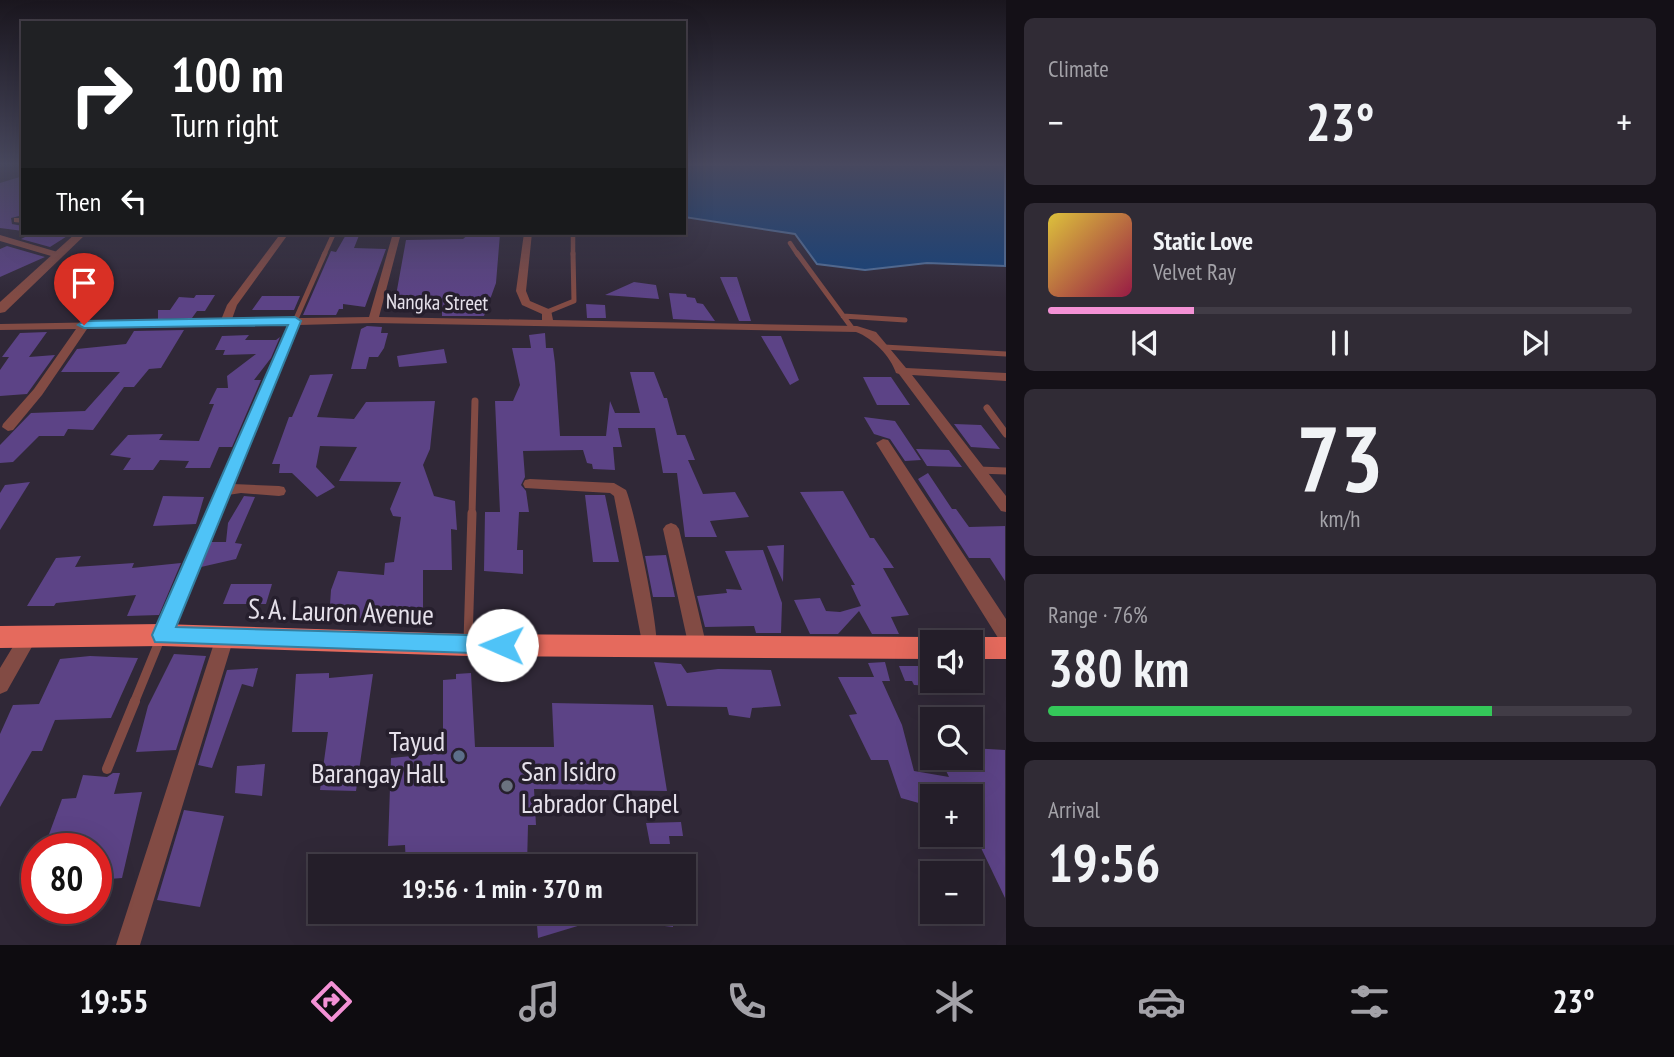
<!DOCTYPE html>
<meta charset="utf-8">
<style>
:root{--surface:#241e29;--page:#302b35;--text:#f1f3f6;--muted:#a3a2a8;--line:#413c46;--accent:#f391d5}
body{margin:0;font-family:"PT Sans Narrow",sans-serif;background:var(--page);color:var(--text);height:100vh;display:flex;flex-direction:column;font-size:26px;white-space:nowrap}
*{box-sizing:border-box;margin:0}
p{font-size:23px;color:var(--muted)}
.icon{flex:none;width:38px;height:38px;fill:none;stroke:currentColor;stroke-width:2;stroke-linecap:round;stroke-linejoin:round}
.map{position:relative;flex:1;overflow:hidden}
.sheet{display:flex;flex-direction:column;gap:18px;padding:18px;background:#141017;width:668px}
.sheet>*{flex:none}
.guide{position:absolute;left:21px;top:21px;width:665px;height:214px;border-radius:0px;box-shadow:0 7px 28px #0002,0 0 0 2px var(--line);background:#202124;color:#fff;overflow:hidden}
.tools{position:absolute;left:920px;top:630px;display:grid;gap:14px}
.tools a{display:grid;place-items:center;width:63px;height:63px;border-radius:0px;background:var(--surface);box-shadow:0 7px 28px #0002,0 0 0 2px var(--line);font-size:35px}
.speed{position:absolute;left:21px;top:833px;display:flex;gap:14px;font-size:35px;font-weight:700;text-align:center}
.speed>*{display:grid;place-content:center;width:91px;height:91px;border-radius:50%;background:var(--surface);box-shadow:0 7px 28px #0002,0 0 0 2px var(--line);line-height:1}
.speed .limit{border:10px solid #d22;background:#fff;color:#111}
.pin{position:absolute;display:grid;place-items:center;width:60px;height:60px;color:#fff;margin:-72px -30px;border-radius:50% 50% 50% 0;rotate:-45deg;box-shadow:0 0 7px #0007}
.pin .icon{rotate:45deg}
.me{position:absolute;width:77px;margin:-38px;rotate:271deg;stroke-linejoin:round;filter:drop-shadow(0 0 5px #0008)}
.turn{display:flex;align-items:center;gap:24px;height:147px;padding:0 35px;font-size:32px}
.turn .icon{width:91px;height:91px;stroke-width:2.5}
.turn b{display:block;font-size:49px;line-height:60px}
.then{display:flex;align-items:center;height:66px;padding:0 35px;background:#0003;gap:14px;font-size:26px}
.big{font-size:52px;font-weight:700;line-height:1.1}
.sheet .tile{flex:1;display:flex;flex-direction:column;justify-content:center;gap:10px;min-width:0;padding:0 24px;border-radius:10px;background:var(--page)}
.sheet .dial{align-items:center;gap:0}
.dial b{font-size:91px;line-height:1}
.song{display:flex;align-items:center;gap:21px}
.cover{width:84px;height:84px;border-radius:10px;background:linear-gradient(135deg,hsl(50 70% 55%),hsl(340 70% 35%))}
.played{height:7px;border-radius:4px;background:linear-gradient(90deg,var(--accent) 25%,var(--line) 25%)}
.keys{display:flex;justify-content:space-around;direction:ltr}
.heat{display:flex;justify-content:space-between;align-items:center;font-size:38px;direction:ltr}
.charge{height:10px;border-radius:5px;background:linear-gradient(90deg,#34c759 76%,var(--line) 0)}
.trip{position:absolute;left:308px;top:854px;width:388px;height:70px;border-radius:0px;background:var(--surface);box-shadow:0 7px 28px #0002,0 0 0 2px var(--line);font-weight:700;line-height:70px;text-align:center}
.tab-bar{display:flex;height:112px;justify-content:space-around;align-items:center;background:#0e0c10;color:var(--muted)}
.tab-bar .icon{width:49px;height:49px}
.tab-bar .on{color:var(--accent)}
.tab-bar b{font-size:32px;color:var(--text)}
main{display:flex;flex:1;min-height:0}
.map>svg:first-child{display:block}
.water{fill:#14417a;stroke:#53719c;stroke-width:2}
.building{fill:#5c4386}
.lines{fill:none;stroke-linecap:round;stroke-linejoin:round}
.service-far4{stroke:#824b44;stroke-width:4.5}
.service-far3{stroke:#824b44;stroke-width:5}
.service-far2{stroke:#824b44;stroke-width:7}
.service-far1{stroke:#824b44;stroke-width:9}
.service{stroke:#824b44;stroke-width:10}
.minor{fill:#824b44;fill-rule:evenodd}
.tertiary{fill:#824b44;fill-rule:evenodd}
.trunk{fill:#e56a5d;fill-rule:evenodd}
.route{fill:#4fc3f7;stroke:#337fa1;stroke-width:2}
.service-dot{fill:#5c6f8a;stroke:#261f2d;stroke-width:2.5}
.worship-dot{fill:#6b7280;stroke:#261f2d;stroke-width:2.5}
.labels{text-anchor:middle;dominant-baseline:central;stroke-width:7;stroke-linejoin:round;paint-order:stroke}
.far-street-label{font-size:21px;fill:#e6e1eb;stroke:#261f2d}
.near-street-label{font-size:28px;fill:#e6e1eb;stroke:#261f2d}
.near-poi-label{font-size:28px;fill:#e6e1eb;stroke:#261f2d;text-anchor:end}
</style>
<main>
<div class="map">
<svg width="1006" height="945" viewBox="0 0 1006 945">
<rect width="100%" height="100%" fill="#302837"/>
<path class="water" d="M684,165H1005V266L927,263L865,270L817,264L795,234L684,217Z"/>
<path class="building" d="M23,176V215L11,218L12,224L23,226V231L0,228V183Z
M33,233H72L50,247L21,239Z
M347,233H360L354,248L386,249L365,307L343,304V309H339L336,315H303L331,251L336,252Z
M469,234H500L496,283L484,316H442V309L423,308L424,301H395L406,240L463,239Z
M7,246L45,257L0,277V249Z
M720,277H737L751,321H739Z
M634,282L656,285L659,299L605,295Z
M669,293L686,294L687,297L695,298L697,303L703,304L715,321L673,319Z
M196,295H215L205,311H197L192,318L158,319V310H170L179,297L194,298Z
M262,296H300L294,310H252Z
M586,304L605,305L606,318H587Z
M367,326L382,327L381,333H388L384,348L378,357H369L366,369H351L361,329Z
M184,330L161,368L149,369L134,387H124L93,430L68,429L64,436H39L13,462L0,463V445L31,413L85,411L120,372H61L77,349L126,344L134,331Z
M47,332L29,357L55,355L32,387L27,394L0,396V370L9,357H2L20,333Z
M545,333L546,348H553L555,363L560,436H606L610,401L615,413H640L630,372H654L664,398H667L677,435H685L695,460H688L703,494L735,492L749,517L710,521L717,537H685L677,473H663L655,428H618L622,447H613L615,470L593,469L592,464L587,463L583,450L523,451L525,477L521,485L526,491L529,512H519L517,550H523V574L484,571L485,512H500L495,401H513L520,385L512,348H531L529,335Z
M249,335L245,340H276L280,337L271,358L254,380H261L232,447H219L210,468H185L189,461L160,460L153,470H123L131,458L110,455L128,435L163,434L159,440L199,441L214,404H209L217,388H228L227,376L256,354L223,355L225,350H215L222,336Z
M761,336H781L799,380L790,385Z
M444,349L447,363L399,367L397,356Z
M333,374L317,417L354,419L366,402L435,401L430,449L423,465L434,496L455,501L457,530L451,529L452,570H423V622L406,618L329,619L331,590L338,571L384,575L385,563L394,562L401,517L393,516L390,509L401,482L339,481L357,447L320,446L316,467L335,487L317,497L292,473H279L280,464H272L289,417H292L310,375Z
M863,377H891L910,405H877Z
M864,417L895,421L921,460L905,461L890,439L874,434Z
M954,424L981,425L1000,449L971,447Z
M916,449L949,450L962,467L927,466Z
M928,473L952,509H956L969,527L1005,526V581L990,558H969L918,479Z
M30,482L0,530V493L5,485Z
M843,491L870,538H874L894,568H883L909,615L891,617L899,634H872L859,611L838,634H810L794,600L820,598L826,611L840,612L861,606L851,585H855L800,492Z
M585,495H605L619,562H593Z
M163,496L204,497L196,524L153,526Z
M244,496L255,497L235,543L242,544L236,559L201,567L211,542H226L228,523Z
M784,545L783,582L767,546Z
M763,550L782,603L781,633H756L754,626L705,627L697,596L727,593L726,589L742,590L725,551Z
M666,555L675,597H653L645,556Z
M81,556L75,567L134,563L132,568L181,563L159,615L127,616L136,595L56,603L54,606H27L56,558Z
M231,584H272L266,604H223Z
M174,654L206,656L176,750L136,752L148,706Z
M90,656L138,658L111,718L55,720L42,751H32L0,807V734L13,705L39,704L60,659Z
M654,662L681,664L687,673L718,669L771,670L781,706L752,708L750,718L729,715L727,707L667,706Z
M885,662L890,681H882L902,725L914,771L949,777L940,758H971V748L1005,750V898L971,827V796H933V807L901,798L888,760H871L849,715L857,714L838,677H874L868,663Z
M899,666H933V686L914,685L912,681H905Z
M258,668L253,687L242,684L212,768L198,765L227,670Z
M329,673V678L373,674L356,791L320,790L328,732H292L296,674Z
M471,673L475,747H554L552,703L653,705L667,791L534,789L536,825H528L527,866H406L405,845L388,846L391,758L443,753V680L456,679V674Z
M265,764L262,796L235,793L237,766Z
M113,773H120L114,794L142,792L122,878L96,880V849H64L67,836L48,837L62,799L76,798L83,775L107,777Z
M184,810L224,816L200,907L157,900Z
M681,822L683,836H669L670,844H650L646,823Z
M536,912H613L614,915L538,938Z
M624,912H672L673,927L623,921Z"/>
<g class="lines">
<path class="service-far4" d="M573,233V255
M790,243L798,255
M324,255L334,233"/>
<path class="service-far3" d="M797,253L852,328
M547,312L574,301L573,253
M843,316L905,320
M295,321L325,253
M884,347L1006,354"/>
<path class="service-far2" d="M987,408L1006,434
M978,470L1006,471
M472,515L475,401"/>
<path class="service-far1" d="M468,641L472,513
M134,703L161,637"/>
<path class="service" d="M107,769L135,701"/>
<path class="minor" d="M14,218H23V223L14,222Z
M281,233H289L237,305L232,319L369,317L393,233H467L463,236L400,237L379,317L542,320V314L522,305L516,291L524,233H532L526,291L530,301L551,310L553,320L857,326L876,332L906,368L1006,373V381L912,375L1006,496V512L1001,511L899,374L896,373C891,357 873,338 856,332L373,323L299,325L233,484L279,486L284,487L286,491L284,495L279,496L241,493L228,495L168,641L162,643L156,641L153,635L288,325L87,329L42,395L13,430L8,431L2,427L3,424L34,389L76,329L0,330V324L221,320L227,305Z
M0,235L61,253L63,255L58,258L0,241Z
M883,439L888,440L1006,619V643L1000,641L876,443Z
M530,479L614,483L626,490C634,508 662,639 656,653L650,655L644,653L614,496L610,493L525,488L523,484L525,480Z
M671,523L676,525L679,529L707,648L704,654L698,656L692,654L689,648L663,529L666,525Z
M29,628L35,630L38,636L7,691L0,694V668L23,630Z
M225,629L231,631L234,637L140,945H116L216,637L219,631Z"/>
<path class="tertiary" d="M76,233H87L5,312L0,313V302Z"/>
<path class="trunk" d="M162,624L468,634L933,637L943,642H933V659L468,656L162,646L0,648V626Z
M971,637H1006V659H971V642H961Z"/>
</g>
<linearGradient id="sky" x2="0" y2="1"><stop stop-color="#1a161e"/><stop offset="0.55" stop-color="#48485e"/><stop offset="1" stop-color="#48485e" stop-opacity="0"/></linearGradient>
<rect width="1006" height="298" fill="url(#sky)"/>
<path class="route" d="M295,317L301,321L176,627L502,636L509,639L512,645L509,652L502,654L155,642L152,635L288,325L84,328L78,325L84,321Z"/>
<circle class="service-dot" cx="459" cy="756" r="7"/>
<circle class="worship-dot" cx="507" cy="786" r="7"/>
<g class="labels">
<g class="far-street-label">
<text transform="translate(437 302) rotate(1)">Nangka Street</text>
</g>
<g class="near-street-label">
<text transform="translate(341 611) rotate(2)">S. A. Lauron Avenue</text>
</g>
<g class="near-poi-label">
<text x="445" y="740">Tayud<tspan x="445" dy="32">Barangay Hall</tspan></text>
<text x="521" y="770" text-anchor="start">San Isidro<tspan x="521" dy="32">Labrador Chapel</tspan></text>
</g>
</g>
</svg>
<div class="tools">
<a><svg class="icon" aria-label="sound" viewBox="0 0 24 24"><path d="M4 9h4l5-4v14l-5-4H4zM17 9q2 3 0 6"/></svg></a>
<a><svg class="icon" aria-label="search" viewBox="0 0 24 24"><circle cx="10" cy="10" r="6"/><path d="M15 15l6 6"/></svg></a>
<a>+</a>
<a>−</a>
</div>
<div class="speed"><div class="limit">80</div></div>
<div class="pin" style="left:84px;top:325px;background:#d93025"><svg class="icon" aria-label="arrive" viewBox="0 0 24 24"><path d="M6 21V4h12l-3 4 3 4H6"/></svg></div>
<svg class="me" style="left:502px;top:645px" viewBox="-20 -20 40 40"><circle r="19" fill="#fff"/><path d="M0-13L10 11 0 6-10 11z" fill="#4fc3f7"/></svg>
<div class="trip">19:56 · 1 min · 370 m</div>
<div class="guide">
<div class="turn"><svg class="icon" aria-label="right" viewBox="0 0 24 24"><path d="M7 20v-9h11M14 6l5 5-5 5"/></svg><div><b>100 m</b>Turn right</div></div>
<div class="then">Then<svg class="icon" aria-label="left" viewBox="0 0 24 24"><path d="M17 20v-9H6M10 6l-5 5 5 5"/></svg></div>
</div>
</div>
<section class="sheet">
<div class="tile"><p>Climate</p>
<div class="heat"><a>−</a><b class="big">23°</b><a>+</a></div>
</div>
<div class="tile">
<div class="song"><i class="cover"></i><div><b>Static Love</b><p>Velvet Ray</p></div></div>
<div class="played"></div>
<div class="keys"><svg class="icon" aria-label="previous" viewBox="0 0 24 24"><path d="M18 5L8 12l10 7zM5 5v14"/></svg><svg class="icon" aria-label="pause" viewBox="0 0 24 24"><path d="M8 5v14M16 5v14"/></svg><svg class="icon" aria-label="next" viewBox="0 0 24 24"><path d="M6 5l10 7-10 7zM19 5v14"/></svg></div>
</div>
<div class="tile dial"><b>73</b><p>km/h</p></div>
<div class="tile"><p>Range · 76%</p><b class="big">380 km</b><div class="charge"></div></div>
<div class="tile"><p>Arrival</p><b class="big">19:56</b></div>
</section>
</main>
<nav class="tab-bar">
<b>19:55</b>
<svg class="icon on" aria-label="directions" viewBox="0 0 24 24"><path d="M12 3l9 9-9 9-9-9zM9 14v-3h6M13 9l2 2-2 2"/></svg>
<svg class="icon" aria-label="music" viewBox="0 0 24 24"><path d="M9 18V5l10-2v13"/><circle cx="6" cy="18" r="3"/><circle cx="16" cy="16" r="3"/></svg>
<svg class="icon" aria-label="phone" viewBox="0 0 24 24"><path d="M5 4h4l2 5-3 2q2 4 5 5l2-3 5 2v4C11 20 4 13 5 4z"/></svg>
<svg class="icon" aria-label="climate" viewBox="0 0 24 24"><path d="M12 3v18M4 7l16 10M4 17L20 7"/></svg>
<svg class="icon" aria-label="car" viewBox="0 0 24 24"><path d="M5 17H2v-5l4-1 3-4h7l3 4 3 1v5h-3M9 17h6M6 11h13"/><circle cx="7" cy="17" r="2"/><circle cx="17" cy="17" r="2"/></svg>
<svg class="icon" aria-label="filters" viewBox="0 0 24 24"><path d="M4 7h16M4 17h16"/><circle cx="9" cy="7" r="2"/><circle cx="15" cy="17" r="2"/></svg>
<b>23°</b>
</nav>
